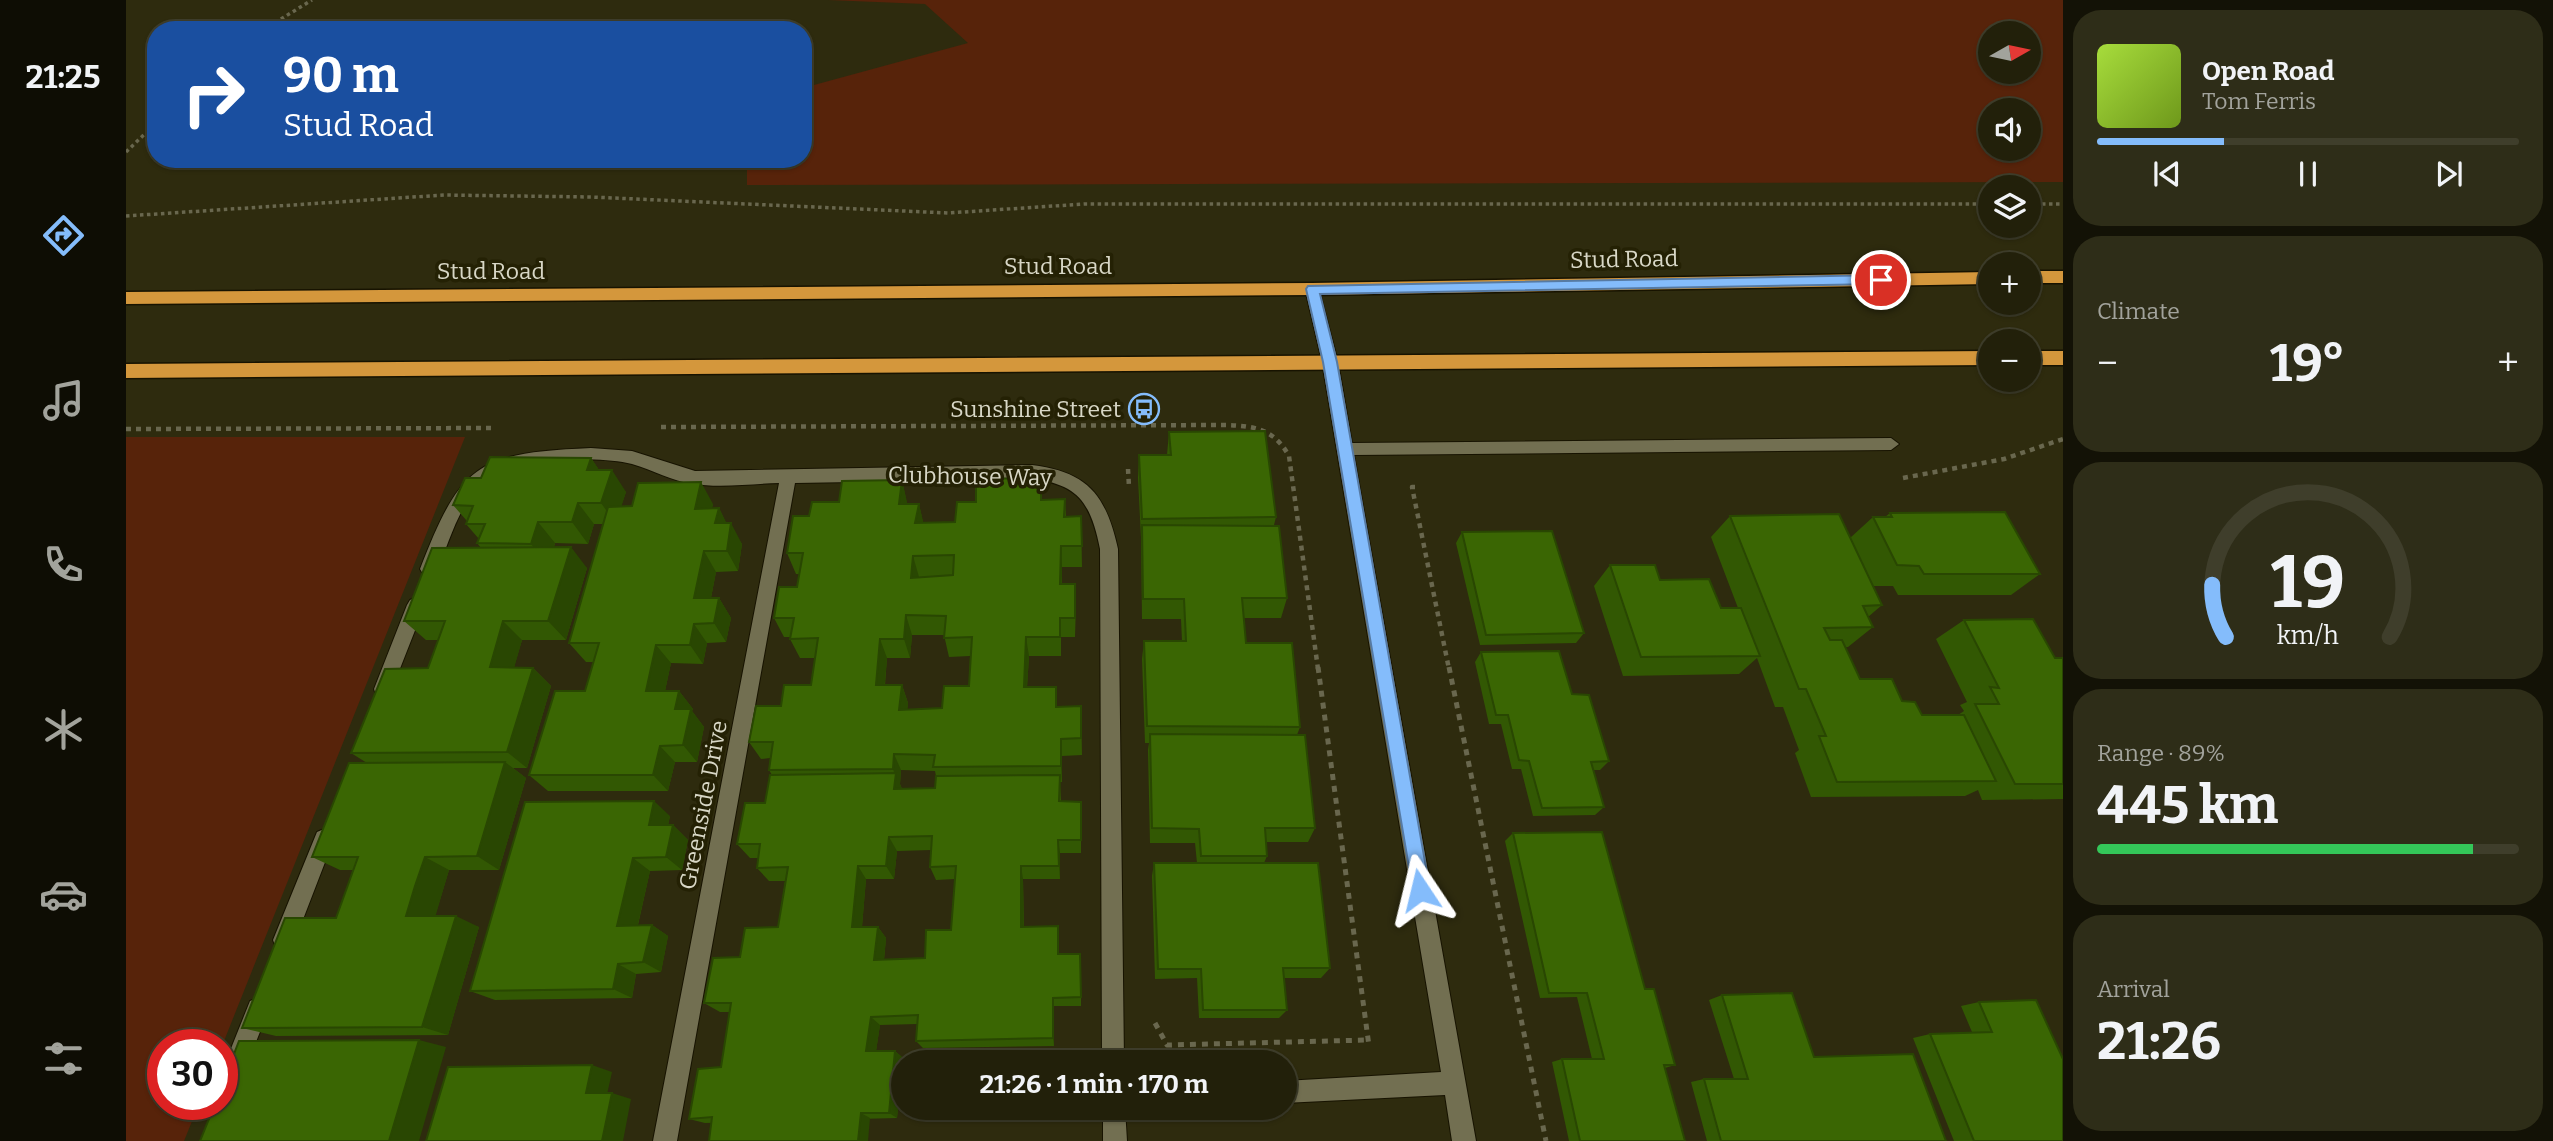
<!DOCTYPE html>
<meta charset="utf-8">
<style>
:root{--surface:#22200a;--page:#2e2d18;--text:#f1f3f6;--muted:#a2a39c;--line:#3f3e2b;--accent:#84bcfb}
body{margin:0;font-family:Bitter,serif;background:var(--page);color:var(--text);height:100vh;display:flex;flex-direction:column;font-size:26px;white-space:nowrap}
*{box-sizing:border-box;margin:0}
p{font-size:23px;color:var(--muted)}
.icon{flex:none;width:38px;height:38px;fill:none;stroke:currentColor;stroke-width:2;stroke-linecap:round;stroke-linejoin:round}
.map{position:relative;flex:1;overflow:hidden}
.sheet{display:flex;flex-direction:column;gap:10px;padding:10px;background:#131206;width:490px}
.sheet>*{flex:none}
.top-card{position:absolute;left:21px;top:21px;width:665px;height:147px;border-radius:28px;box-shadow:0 2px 5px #0004,0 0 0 2px var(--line);background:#1a4fa0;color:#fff;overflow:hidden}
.needle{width:46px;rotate:81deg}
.buttons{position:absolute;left:1852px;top:21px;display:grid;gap:14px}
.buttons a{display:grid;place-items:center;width:63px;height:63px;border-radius:50%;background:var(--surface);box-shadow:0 2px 5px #0004,0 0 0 2px var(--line);font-size:35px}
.speed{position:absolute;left:21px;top:1029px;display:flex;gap:14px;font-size:35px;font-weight:700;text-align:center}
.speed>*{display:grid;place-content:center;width:91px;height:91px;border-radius:50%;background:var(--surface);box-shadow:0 2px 5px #0004,0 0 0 2px var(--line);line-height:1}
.speed .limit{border:10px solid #d22;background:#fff;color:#111}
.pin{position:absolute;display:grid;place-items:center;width:60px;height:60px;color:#fff;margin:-30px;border:4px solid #fff;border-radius:50%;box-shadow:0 2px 7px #0007}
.me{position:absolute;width:77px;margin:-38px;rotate:350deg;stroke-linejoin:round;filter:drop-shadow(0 0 5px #0008)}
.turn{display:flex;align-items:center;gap:24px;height:147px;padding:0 21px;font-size:32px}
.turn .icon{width:91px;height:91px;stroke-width:2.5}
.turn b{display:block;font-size:49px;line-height:60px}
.big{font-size:52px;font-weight:700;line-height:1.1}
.sheet .tile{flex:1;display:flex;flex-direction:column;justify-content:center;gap:10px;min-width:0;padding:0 24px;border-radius:28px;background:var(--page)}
.sheet .dial{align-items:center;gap:0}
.dial svg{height:182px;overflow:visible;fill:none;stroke:var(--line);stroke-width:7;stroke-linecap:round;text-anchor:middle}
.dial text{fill:var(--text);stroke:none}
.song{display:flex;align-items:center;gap:21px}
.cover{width:84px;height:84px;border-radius:10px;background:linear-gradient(135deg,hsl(80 70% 55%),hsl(80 70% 35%))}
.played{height:7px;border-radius:4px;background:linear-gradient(90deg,var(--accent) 30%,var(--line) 30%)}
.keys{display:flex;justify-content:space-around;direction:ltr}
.heat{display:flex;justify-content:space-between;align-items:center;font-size:38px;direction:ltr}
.charge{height:10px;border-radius:5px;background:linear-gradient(90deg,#34c759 89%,var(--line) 0)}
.trip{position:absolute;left:765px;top:1050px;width:406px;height:70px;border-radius:35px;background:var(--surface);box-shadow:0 2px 5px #0004,0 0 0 2px var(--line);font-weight:700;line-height:70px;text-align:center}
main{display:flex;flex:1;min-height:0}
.tabs{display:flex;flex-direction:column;width:126px;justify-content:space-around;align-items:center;background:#0e0d04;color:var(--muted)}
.tabs .icon{width:49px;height:49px}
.tabs .current{color:var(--accent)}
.tabs b{font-size:32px;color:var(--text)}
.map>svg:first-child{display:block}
.green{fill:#57230a;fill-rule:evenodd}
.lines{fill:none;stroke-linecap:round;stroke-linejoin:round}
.minor-casing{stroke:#171300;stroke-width:2}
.highway-casing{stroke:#171300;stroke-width:3}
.path-far2{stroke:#69674e;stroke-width:3.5;stroke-dasharray:3.5 3.5;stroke-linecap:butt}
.path-far1{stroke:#69674e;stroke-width:4.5;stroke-dasharray:5 5;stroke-linecap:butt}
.path{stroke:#69674e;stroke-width:5;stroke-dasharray:6 6;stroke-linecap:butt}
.minor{fill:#726f51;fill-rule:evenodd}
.highway{fill:#d4973c;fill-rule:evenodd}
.wall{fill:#325803;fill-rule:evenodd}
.shaded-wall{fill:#294702}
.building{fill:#3a6603;stroke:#294702;stroke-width:2;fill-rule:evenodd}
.route{fill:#84bcfb;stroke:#567aa3;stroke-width:2}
.labels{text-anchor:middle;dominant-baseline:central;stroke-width:7;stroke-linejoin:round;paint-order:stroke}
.street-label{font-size:23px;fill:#d8d7c6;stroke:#242104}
.poi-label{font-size:23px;fill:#d8d7c6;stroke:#242104;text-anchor:end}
</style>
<main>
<nav class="tabs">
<b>21:25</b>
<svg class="icon current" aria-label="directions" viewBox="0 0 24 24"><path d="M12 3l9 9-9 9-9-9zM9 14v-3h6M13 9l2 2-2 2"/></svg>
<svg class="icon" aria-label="music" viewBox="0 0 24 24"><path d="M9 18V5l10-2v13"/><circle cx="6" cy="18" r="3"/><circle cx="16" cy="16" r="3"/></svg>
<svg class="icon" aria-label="phone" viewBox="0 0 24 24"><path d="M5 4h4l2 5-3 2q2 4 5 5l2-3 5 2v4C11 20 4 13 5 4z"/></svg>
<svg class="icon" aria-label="climate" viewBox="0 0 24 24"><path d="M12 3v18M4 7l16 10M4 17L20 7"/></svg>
<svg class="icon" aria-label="car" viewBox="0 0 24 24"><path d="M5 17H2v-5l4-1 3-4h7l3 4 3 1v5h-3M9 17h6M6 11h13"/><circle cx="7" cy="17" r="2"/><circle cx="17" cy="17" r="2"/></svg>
<svg class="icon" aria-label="filters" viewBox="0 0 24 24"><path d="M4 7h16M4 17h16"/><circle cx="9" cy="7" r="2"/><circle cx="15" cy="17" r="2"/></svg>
</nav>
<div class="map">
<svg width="1937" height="1141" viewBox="0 0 1937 1141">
<rect width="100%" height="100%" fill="#2e2b0e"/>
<path class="green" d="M702,0H1937V182L621,185V159H677V88L842,43L799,4ZM1864,33H1902V72H1864ZM1864,110H1902V149H1864Z
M0,437H339L96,1046L37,1045V1104H73L58,1141H0Z"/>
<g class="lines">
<g class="minor-casing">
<path id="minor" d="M1186,284L1193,289L1212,362L1226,443L1765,438L1773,444L1765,450L1228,455L1350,1141H1326L1319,1095L1158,1103V1081L1315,1072L1196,362L1179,289Z
M465,448L506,451L569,471L906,465C962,472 980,495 992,549L998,1062H976L974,549C965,504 953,484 906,479L669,483L551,1141H527L653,483C625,484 594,488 567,484C546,481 527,470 506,464C466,454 382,460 352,489C329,512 323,546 309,574L303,576L297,574L294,569C335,463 352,453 465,448Z
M290,597L296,600L299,605L266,689L264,695L257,698L250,695L248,689L281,605L284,600Z
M198,829L205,832L208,839L166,948L158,951L150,948L147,940L191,832Z
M132,998L140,1001L143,1009L104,1108L96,1112L88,1108L86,1104H96V1071L124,1001Z
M977,1108H999L1001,1141H977Z"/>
</g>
<g class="highway-casing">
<path id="highway" d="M1902,271H1937V283H1902Z
M1864,272V284L1186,295L0,304V292L1186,283Z
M1864,351V365L0,378V364Z
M1902,351H1937V365H1902Z"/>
</g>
<path class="path-far2" d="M137,30L186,0
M0,152L30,123
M1902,204H1937
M0,216L318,195L465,197L822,213L958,204H1864"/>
<path class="path-far1" d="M535,427L1100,425C1129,426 1148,429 1163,456L1192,669
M0,429L369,428
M1002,469L1003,487
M1777,478L1878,459L1937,439
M1289,487H1286L1323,669"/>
<path class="path" d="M1192,667L1243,1046
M1323,667L1420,1141
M1029,1023L1041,1045L1242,1040"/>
<use href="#minor" class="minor"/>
<use href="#highway" class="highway"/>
</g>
<path class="wall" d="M1043,432L1150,517L1148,525L1161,598L1155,618H1118L1120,643L1174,727L1171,735L1189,828L1182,842H1140L1141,856L1138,863L1204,968L1195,978H1158L1161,1010L1153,1018H1073L1071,978L1029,979L1026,876L1028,863H1071L1069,843H1024L1022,750L1023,743H1019L1016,659L1018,641H1056L1055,619H1016L1015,538L1012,478L1013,455H1041Z
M465,458L473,470L500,492L495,506L587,504L586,508H593L600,523L616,544L612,571L590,572L585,598H593L605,618L600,642L581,643L577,664L545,663L539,691H553L567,709L566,711L578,727L571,762H549L542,791H422L403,775L459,691L468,662H460L443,643L477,524H468L462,544L429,543L428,547L461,568L440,640H396L388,667L407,668L425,686L401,768H387L400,778L373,870H323L309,916L353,927L322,1035L150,1036L116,1028L210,918L227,870H214L186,857L241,763L225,753L302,668L312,640H300L278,621L355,548L351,543L353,539L340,524L341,521L327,505L355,478Z
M776,480L781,504H793L797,523L829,522L916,500L939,499L940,517L955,516L956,567H936V584L950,604L949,637H935V656H903L901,687L932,707L955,706L956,755L936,756V782H934L935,801L955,802V853H934V879H897L898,927L932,926L933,954L955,964V1006H928V1046L797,1048L790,1041L791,1024L754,1025L750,1051H769L777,1058L771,1118L579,1123L563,1119L595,1067L604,1012H594L578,1003L614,957L652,927L659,881H643L631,868L632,858H624L611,844L639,803L646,775L643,770L644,758L635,759L623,742L655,706L685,685L689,658H674L664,639V637H658L648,618L671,587L674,574H670L661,553L683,516L713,502ZM786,635H818L823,657L844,656L843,686L816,708L781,710L782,703L776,685H759L761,658H784ZM775,770L809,771L810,776L809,788L776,789L774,784ZM805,850L804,867L810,880L829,879L825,930L799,958L758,960L760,938L752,927H736L740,879H768L771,851Z
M1764,513L1914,574L1885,595H1772L1767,586H1747L1756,605L1742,617L1747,627L1722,647H1719L1734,679L1776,701L1796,715H1832L1838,711L1834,705L1841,702L1810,639L1838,620L1929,658H1937V799L1856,800L1852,790L1839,796L1685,797L1669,753L1673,750L1657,707H1649L1631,658L1613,674L1497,676L1468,586L1484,565L1534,580L1595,608H1612L1585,537L1604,516L1724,538L1747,517H1759Z
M1336,532L1458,633L1450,643L1354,645L1330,543Z
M1355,652L1446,694L1483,761L1474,770H1467L1478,807L1469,815L1407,816L1395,769H1386L1375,724H1363L1349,662Z
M544,816L542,825H547L562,840L556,870L524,871L512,925H526L542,936L535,972L510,974L506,998L369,1000L344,991Z
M1387,833L1519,989L1549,1065L1539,1068L1559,1141H1443L1426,1062L1436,1059H1466L1451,997L1414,998L1379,841Z
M1596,995L1688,1057L1820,1141H1581L1565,1082L1578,1079H1608L1583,1000Z
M1853,1002L1937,1141H1828L1787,1038L1804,1034L1846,1032L1835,1006Z"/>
<path class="shaded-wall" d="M465,458L480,480L461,470Z
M486,470L500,492L490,524L475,503Z
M776,480L781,502L779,525L773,504Z
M575,482L587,504L581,530L569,509Z
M452,503L468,524L462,544L446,522Z
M793,504L798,525L789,523Z
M593,508L604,530L589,523Z
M412,522L429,543L422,565L405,544Z
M605,523L616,544L612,571L601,551Z
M935,546L936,567L935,604L934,584Z
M445,547L461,568L440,640L422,621Z
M578,551L590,572L581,618L568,598Z
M787,556L793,577L785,578Z
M593,598L605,618L600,642L588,623Z
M780,615L786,635L784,658L778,639Z
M377,621L396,640L383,686L364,667Z
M568,624L581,643L577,664L564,645Z
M900,637L903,656L900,705L898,687Z
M754,639L761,658L757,703L750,685Z
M530,645L545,663L535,709L520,691Z
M407,668L425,686L401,768L381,752Z
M776,685L782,703L780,727L773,710Z
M553,691L567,709L566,711L578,727L571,762L557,745L549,709Z
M935,739L936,756V782L935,766Z
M534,746L549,762L542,791L527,775Z
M768,754L775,770L774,784L776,789H768L769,775L767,769Z
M379,762L400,778L373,870L351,856Z
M528,801L544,816L539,840L523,825Z
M547,825L562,840L556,870L540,857Z
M763,837L771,851L768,879L760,866Z
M932,840L934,853V879L933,866Z
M299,857L323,870L306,928L280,916Z
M507,858L524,871L509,937L491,926Z
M732,866L740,879L735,938L726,927Z
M895,866L897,879L898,938L895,927Z
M330,916L353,927L322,1035L296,1027Z
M526,925L542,936L535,972L517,962Z
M752,927L760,938L757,970L748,960Z
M492,964L510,974L506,998L487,989Z
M927,998L928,1006V1046L927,1038Z
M745,1017L754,1025L749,1058L740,1051Z
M293,1040L320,1047L293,1141H263Z
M769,1051L777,1058L771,1118L763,1113Z
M466,1065L486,1072L480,1099L460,1093Z
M486,1093L505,1099L497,1141H476Z
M735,1113L744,1118L742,1141H732Z"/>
<path class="building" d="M1139,431L1150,517L1016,519L1013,455H1045L1043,432Z
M364,457L465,458L461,470H486L475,503H452L446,522H412L405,544L351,543L359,524H340L347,506L327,505L339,478H355Z
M915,478V500L939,499L938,517L955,516L956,546H935L934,584H949V618H934V637H900L898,687H930V707L955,706V738L935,739V766L807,767L809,755L768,754L767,769L643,770L647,742H623L630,706H655L658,685H685L692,638L664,639L668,618H648L653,587H671L677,553H661L667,516H683L686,502H713L716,481L776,480L773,504H793L789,523L829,522L831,502H850V479ZM828,555L827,575L785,578L787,556ZM780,615L820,616L818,638L846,637L843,686H818L816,708L773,710L776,685H750L754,639H778Z
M575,482L569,509L593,508L589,523H605L601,551H578L568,598H593L588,623L568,624L564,645H530L520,691H553L549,709H565L557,745L534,746L527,775H403L429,691H459L473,643H443L482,507L506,506L512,483Z
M1879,512L1914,574H1798L1793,566L1771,565L1747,517H1766L1764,513Z
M1713,514L1756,605L1737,606L1747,627L1698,628L1704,640H1716L1734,679H1766L1776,701L1789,702L1796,715H1838L1870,781L1711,782L1693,736H1700L1680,689H1673L1604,516Z
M1016,525L1153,526L1161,598H1116L1120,643H1166L1174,727L1021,726L1018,641H1060L1058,599H1017Z
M1426,531L1458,633L1360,635L1336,532Z
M445,547L422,621H377L364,667L407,668L381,752L225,753L259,669L302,668L319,621H278L306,548Z
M1484,565H1529L1534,580L1583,579L1595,608H1615L1634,656L1515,657Z
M1907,619L1929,658H1937V784H1889L1849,704H1873L1864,687L1873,688L1838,620Z
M1433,651L1446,694L1463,695L1483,761L1465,762L1478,807L1416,808L1403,761L1393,760L1382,715H1370L1355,652Z
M1024,734L1179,735L1189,828H1139L1141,856H1075L1073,829L1026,828Z
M379,762L351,856L299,857L289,886L280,916H330L296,1027L116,1028L159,918H210L232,857H186L223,763Z
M770,773L768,789L809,788L810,776L934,775L933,801L955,802V840H932L933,866H895V927L932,926V954H954L955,997L927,998V1038L790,1041L792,1015L745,1017L740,1051H769L763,1113H735L732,1141H583L586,1117L563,1119L572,1069L595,1067L605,1003H578L587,958L614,957L619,928L652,927L662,867L631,868L634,844H611L619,803H639L644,775ZM806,836L804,867L830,866L825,930H800L799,958L748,960L752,927H726L732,866H760L763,837Z
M528,801L523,825H547L540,857L507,858L491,926L526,925L517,962L492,964L487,989L344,991L399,802Z
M1476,832L1519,989H1528L1549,1065H1538L1559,1141H1454L1436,1059H1478L1461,993H1423L1387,833Z
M1028,863H1192L1204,968H1157L1161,1010H1077L1075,969H1032Z
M1666,993L1688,1057L1787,1054L1820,1141H1595L1578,1079H1622L1596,995Z
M1910,1000L1937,1059V1141H1848L1804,1034L1866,1032L1853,1002Z
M293,1040L263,1141H74L89,1104H96V1085L113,1041Z
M466,1065L460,1093H486L476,1141H300L322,1067Z"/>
<path class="route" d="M1755,275L1762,280L1755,284L1194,294L1211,362L1304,890L1301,897L1294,900L1288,897L1197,362L1180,289L1182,286Z"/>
<defs>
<g id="bus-ring" transform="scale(1.575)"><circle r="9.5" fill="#242104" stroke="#84bcfb" stroke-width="1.5"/><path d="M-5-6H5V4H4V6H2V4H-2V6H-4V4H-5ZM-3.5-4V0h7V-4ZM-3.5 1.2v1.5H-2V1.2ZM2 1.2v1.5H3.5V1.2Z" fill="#84bcfb"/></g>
</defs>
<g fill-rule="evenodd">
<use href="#bus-ring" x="1018" y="409"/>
</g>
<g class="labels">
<g class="street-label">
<text transform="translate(1498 259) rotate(-1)">Stud Road</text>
<text x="932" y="266">Stud Road</text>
<text x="365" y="271">Stud Road</text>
<text transform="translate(844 476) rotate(1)">Clubhouse Way</text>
<text transform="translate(577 805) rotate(-79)">Greenside Drive</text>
</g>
<g class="poi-label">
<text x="995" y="409">Sunshine Street</text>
</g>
</g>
</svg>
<div class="buttons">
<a><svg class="needle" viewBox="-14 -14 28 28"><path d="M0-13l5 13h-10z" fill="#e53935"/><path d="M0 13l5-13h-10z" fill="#a2a39c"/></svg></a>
<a><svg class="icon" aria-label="sound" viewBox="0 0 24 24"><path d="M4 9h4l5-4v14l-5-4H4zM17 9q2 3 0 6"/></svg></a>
<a><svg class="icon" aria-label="layers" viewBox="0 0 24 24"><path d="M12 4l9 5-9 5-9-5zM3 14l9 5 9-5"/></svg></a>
<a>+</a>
<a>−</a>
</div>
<div class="speed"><div class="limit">30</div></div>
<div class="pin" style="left:1755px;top:280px;background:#d93025"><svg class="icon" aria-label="arrive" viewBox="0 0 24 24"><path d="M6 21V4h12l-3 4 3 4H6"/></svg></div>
<svg class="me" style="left:1294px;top:890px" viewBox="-20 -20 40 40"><path d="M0-17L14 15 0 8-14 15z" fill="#84bcfb" stroke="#fff" stroke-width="4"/></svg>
<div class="trip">21:26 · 1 min · 170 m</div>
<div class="top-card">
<div class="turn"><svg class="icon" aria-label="right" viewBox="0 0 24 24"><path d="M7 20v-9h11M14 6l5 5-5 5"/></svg><div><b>90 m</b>Stud Road</div></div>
</div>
</div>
<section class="sheet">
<div class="tile">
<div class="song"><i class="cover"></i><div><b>Open Road</b><p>Tom Ferris</p></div></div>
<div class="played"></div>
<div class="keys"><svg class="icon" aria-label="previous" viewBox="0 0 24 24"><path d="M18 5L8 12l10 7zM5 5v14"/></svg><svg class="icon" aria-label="pause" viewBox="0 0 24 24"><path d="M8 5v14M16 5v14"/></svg><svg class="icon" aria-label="next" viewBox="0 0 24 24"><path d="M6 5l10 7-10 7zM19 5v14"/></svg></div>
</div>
<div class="tile"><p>Climate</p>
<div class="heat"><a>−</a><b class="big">19°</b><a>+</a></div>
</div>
<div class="tile dial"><svg viewBox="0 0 100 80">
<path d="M14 69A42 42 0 1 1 86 69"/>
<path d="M14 69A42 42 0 0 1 8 46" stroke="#84bcfb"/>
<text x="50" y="56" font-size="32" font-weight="700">19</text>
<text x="50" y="72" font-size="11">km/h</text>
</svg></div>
<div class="tile"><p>Range · 89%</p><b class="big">445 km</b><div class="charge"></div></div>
<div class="tile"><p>Arrival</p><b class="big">21:26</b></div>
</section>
</main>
